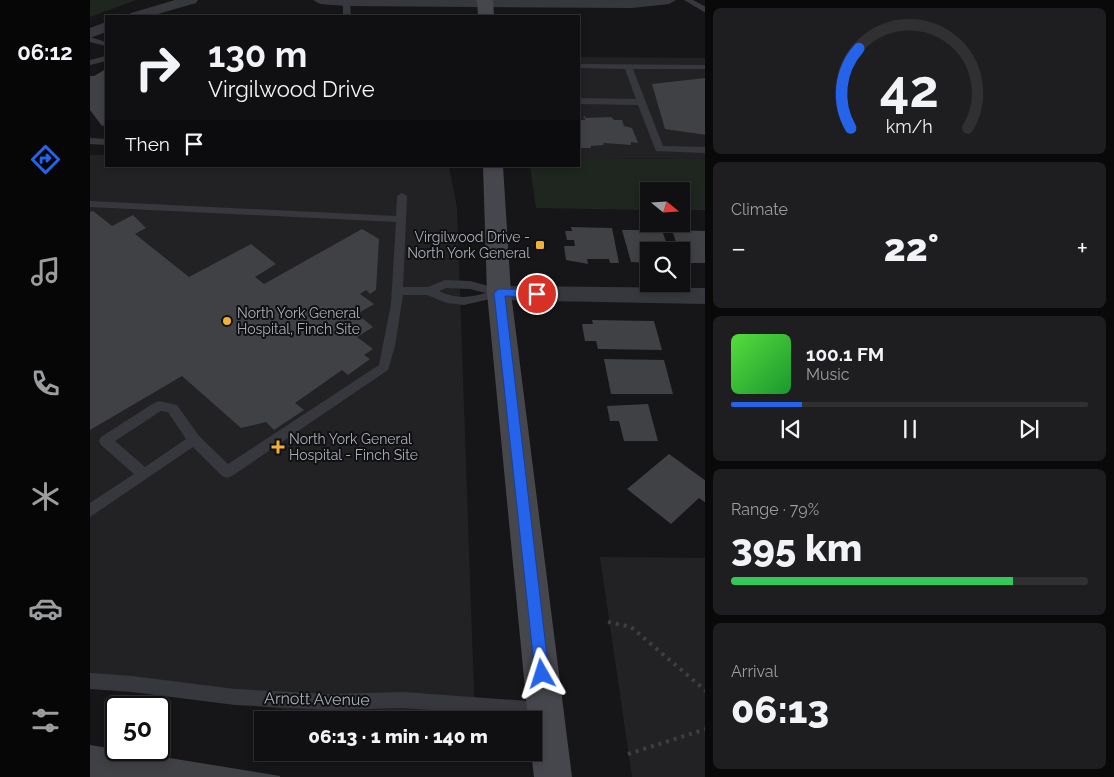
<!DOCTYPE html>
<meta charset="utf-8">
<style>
:root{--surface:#101012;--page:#1e1e20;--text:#f1f3f6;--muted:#9c9d9f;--line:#303032;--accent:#2563eb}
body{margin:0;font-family:Raleway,sans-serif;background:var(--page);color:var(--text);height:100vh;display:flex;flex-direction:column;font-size:19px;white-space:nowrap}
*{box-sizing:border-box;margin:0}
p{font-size:16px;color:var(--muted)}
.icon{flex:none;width:28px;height:28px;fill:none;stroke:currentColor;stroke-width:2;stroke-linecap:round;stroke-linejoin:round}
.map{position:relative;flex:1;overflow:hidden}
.sheet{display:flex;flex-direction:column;gap:8px;padding:8px;background:#09090a;width:409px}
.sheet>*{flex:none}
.top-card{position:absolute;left:15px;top:15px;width:475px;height:152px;border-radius:0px;box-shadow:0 2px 8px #0003,0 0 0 1px var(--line);background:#101012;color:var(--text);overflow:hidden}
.needle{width:32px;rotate:108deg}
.tools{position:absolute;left:550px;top:182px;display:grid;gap:10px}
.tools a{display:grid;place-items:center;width:50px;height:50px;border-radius:0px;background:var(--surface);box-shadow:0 2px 8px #0003,0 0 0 1px var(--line);font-size:25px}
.speed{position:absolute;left:15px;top:696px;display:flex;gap:10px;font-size:25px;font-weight:700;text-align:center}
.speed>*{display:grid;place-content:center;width:65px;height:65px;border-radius:50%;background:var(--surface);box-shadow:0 2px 8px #0003,0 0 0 1px var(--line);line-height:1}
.speed .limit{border:2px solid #111;border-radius:8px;background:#fff;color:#111}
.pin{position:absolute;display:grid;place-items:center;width:42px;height:42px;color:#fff;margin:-21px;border:2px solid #fff;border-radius:50%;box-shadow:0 1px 5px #0007}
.me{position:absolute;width:55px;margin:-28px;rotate:354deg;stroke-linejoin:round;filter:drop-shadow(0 0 4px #0008)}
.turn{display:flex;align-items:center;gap:18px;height:105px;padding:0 20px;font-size:22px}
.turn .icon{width:65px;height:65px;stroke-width:2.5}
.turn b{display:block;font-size:35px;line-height:42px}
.then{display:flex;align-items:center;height:48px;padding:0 20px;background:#0003;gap:10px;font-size:19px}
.big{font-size:38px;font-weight:800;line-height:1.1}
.sheet .widget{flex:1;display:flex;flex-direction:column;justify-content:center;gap:8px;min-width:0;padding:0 18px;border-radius:8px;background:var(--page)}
.sheet .dial{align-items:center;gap:0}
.dial svg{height:130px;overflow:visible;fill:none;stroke:var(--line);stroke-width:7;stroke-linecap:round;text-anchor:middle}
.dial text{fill:var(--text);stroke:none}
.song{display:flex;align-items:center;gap:15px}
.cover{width:60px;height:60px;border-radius:8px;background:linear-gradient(135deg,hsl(110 70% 55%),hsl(130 70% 35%))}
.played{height:5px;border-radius:2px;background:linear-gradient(90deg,var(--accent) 20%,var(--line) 20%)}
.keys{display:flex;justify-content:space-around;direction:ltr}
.heat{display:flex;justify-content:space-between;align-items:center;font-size:28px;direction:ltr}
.charge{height:8px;border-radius:4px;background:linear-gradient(90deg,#34c759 79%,var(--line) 0)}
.trip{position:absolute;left:164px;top:711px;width:288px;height:50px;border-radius:0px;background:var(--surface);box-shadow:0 2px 8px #0003,0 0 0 1px var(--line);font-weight:800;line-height:50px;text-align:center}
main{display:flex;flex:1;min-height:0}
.dock{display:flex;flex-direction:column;width:90px;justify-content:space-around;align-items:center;background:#060607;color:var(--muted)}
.dock .icon{width:35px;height:35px}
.dock .current{color:var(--accent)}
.dock b{font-size:22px;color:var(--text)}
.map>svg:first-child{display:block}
.built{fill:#222225}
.green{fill:#1e261f}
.building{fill:#404145}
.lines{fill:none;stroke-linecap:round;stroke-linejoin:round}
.path-far1{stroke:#3d3f44;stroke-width:2;stroke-dasharray:2 2.5;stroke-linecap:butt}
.path{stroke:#3d3f44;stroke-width:4;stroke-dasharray:3 5;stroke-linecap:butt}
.service{fill:#37383d;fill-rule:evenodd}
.minor{fill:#37383d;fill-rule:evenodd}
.secondary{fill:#45474d;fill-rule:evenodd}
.route{fill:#2563eb;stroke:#184099}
.poi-dot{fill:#f2b134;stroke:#111113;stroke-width:2}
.labels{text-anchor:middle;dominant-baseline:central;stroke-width:4;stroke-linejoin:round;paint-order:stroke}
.poi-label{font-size:14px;fill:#a8adb8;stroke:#111113;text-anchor:start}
.near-street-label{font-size:16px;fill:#a8adb8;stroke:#111113}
</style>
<main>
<nav class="dock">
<b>06:12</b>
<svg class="icon current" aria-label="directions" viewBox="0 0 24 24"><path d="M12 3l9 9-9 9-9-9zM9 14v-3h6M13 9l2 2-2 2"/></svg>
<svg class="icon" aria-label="music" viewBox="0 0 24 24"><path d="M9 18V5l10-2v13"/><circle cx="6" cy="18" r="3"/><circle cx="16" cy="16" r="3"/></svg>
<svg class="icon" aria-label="phone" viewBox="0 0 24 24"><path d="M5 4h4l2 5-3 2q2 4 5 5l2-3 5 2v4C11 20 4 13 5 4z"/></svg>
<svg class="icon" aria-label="climate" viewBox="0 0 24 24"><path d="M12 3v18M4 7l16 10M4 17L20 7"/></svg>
<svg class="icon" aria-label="car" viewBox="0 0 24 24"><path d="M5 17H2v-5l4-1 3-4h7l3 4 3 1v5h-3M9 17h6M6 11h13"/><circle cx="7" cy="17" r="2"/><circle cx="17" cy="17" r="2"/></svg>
<svg class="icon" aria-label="filters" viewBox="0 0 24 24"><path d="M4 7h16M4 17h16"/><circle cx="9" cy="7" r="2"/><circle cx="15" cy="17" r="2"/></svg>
</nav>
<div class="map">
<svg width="616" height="777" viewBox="0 0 616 777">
<rect width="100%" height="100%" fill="#161618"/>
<path class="built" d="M489,57L615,58V159L489,158Z
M0,155H16V166H359L367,208L385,720H275L0,685Z
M510,557L615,558V777H542Z"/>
<path class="green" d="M0,0H46L0,17Z
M489,158L615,159V210H591V191H559V210L446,208L440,166H489Z"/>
<path class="building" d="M16,69V125L12,126L0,110V76H4Z
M616,78V135L575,129L562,84Z
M521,117L524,120H532L534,126L542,128L548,143L541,142V145L514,143L513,145L501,146V148H489V120H495V118Z
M3,211L22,226L43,215L56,228L45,234L99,277L161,244L186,264L165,277L174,284L272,229L289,239L286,290L280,294L276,290L270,294L284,304L267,314L283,327L267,337L283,349L274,355L280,359L258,375L252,370L205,403L214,410L184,430L176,422L151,428L92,376L0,430V212Z
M481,227L522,228L529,263H520L519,259H497L498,264L476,260L474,246H485L484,240H477L475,231H482Z
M532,230H572L579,251H559V263L541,262Z
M582,230L616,231V263H593L591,251H589Z
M502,320L564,321L572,350L508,349L506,341H495L492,324H503Z
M514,359L574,360L583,394H521Z
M558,404L568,441H534L529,421H520L517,406Z
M579,454L616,481V503L609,498L581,524L537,489Z
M0,745L190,776V777H0Z"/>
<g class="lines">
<path class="path-far1" d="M489,118L498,117"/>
<path class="path" d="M518,622L541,627L616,691
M538,754L616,729"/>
<path class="service" d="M253,0L260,2L261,16H253Z
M594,0H603L616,7V13Z
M0,37L16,42V46L0,42Z
M16,56V61L0,65V60Z
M489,64L616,65V69H543L573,146L616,147V153L566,151L548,105L489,104V98L546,99L535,69L489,68Z
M0,138L16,139V145L0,144Z
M312,193L317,196L313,287H338L355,280L380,281L413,290L415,293L413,296L374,305L357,303L337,295H313L305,346L298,370L142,476L137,478L132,476L103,447L0,517V503L44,474L11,445L9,441L11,437L64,403L69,401L87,405L109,436L138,464L289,365L301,304L306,222L0,207V201L306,216L307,196ZM356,288L380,289L396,293C380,298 364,299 349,291ZM71,411L78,412L96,439L55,467L25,441Z
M0,673L42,676L145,689L239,694L313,692L453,702L459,704L461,710L459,716L453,718L313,708L239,710L145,705L42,692L0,689Z"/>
<path class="minor" d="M85,0H108L106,3L61,16H38L41,13Z
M223,0H586L579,4L542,8L256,6L230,4Z
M16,22V32L0,38V28Z
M409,286L616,288V304L409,300L401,298L398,293L401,288Z"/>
<path class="secondary" d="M387,0H403L404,16H388Z
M393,166H413L421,293L482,777H444L441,752L442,720H438L397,293Z"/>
</g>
<path class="route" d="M409,289L447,290L452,294L447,297L415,296L459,674L457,680L452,682L447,680L445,674L404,293Z"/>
<g class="poi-dot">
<rect x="445" y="240" width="10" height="10" rx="2.5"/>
<circle cx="137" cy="321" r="5"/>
<path d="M185.5 439.5h5v5h5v5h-5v5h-5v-5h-5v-5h5z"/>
</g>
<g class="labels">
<g class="poi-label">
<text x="440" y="237" text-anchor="end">Virgilwood Drive -<tspan x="440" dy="16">North York General</tspan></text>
<text x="147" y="313">North York General<tspan x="147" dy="16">Hospital, Finch Site</tspan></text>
<text x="199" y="439">North York General<tspan x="199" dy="16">Hospital - Finch Site</tspan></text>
</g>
<g class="near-street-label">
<text transform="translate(227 699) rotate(1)">Arnott Avenue</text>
</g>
</g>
</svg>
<div class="tools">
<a><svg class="needle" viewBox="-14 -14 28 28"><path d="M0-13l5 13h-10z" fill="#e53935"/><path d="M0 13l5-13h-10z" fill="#9c9d9f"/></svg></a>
<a><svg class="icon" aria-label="search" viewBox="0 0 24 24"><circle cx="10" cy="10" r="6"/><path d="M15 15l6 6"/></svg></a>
</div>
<div class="speed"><div class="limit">50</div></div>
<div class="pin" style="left:447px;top:294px;background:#d93025"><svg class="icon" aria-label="arrive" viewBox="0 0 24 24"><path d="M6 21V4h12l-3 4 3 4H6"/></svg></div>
<svg class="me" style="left:452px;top:674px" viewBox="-20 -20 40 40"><path d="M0-17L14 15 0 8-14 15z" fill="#2563eb" stroke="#fff" stroke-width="4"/></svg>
<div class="trip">06:13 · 1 min · 140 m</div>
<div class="top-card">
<div class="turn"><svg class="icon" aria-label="right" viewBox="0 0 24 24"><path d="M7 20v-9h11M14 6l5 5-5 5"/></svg><div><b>130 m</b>Virgilwood Drive</div></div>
<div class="then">Then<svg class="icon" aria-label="arrive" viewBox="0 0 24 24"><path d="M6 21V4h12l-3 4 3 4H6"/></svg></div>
</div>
</div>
<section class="sheet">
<div class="widget dial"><svg viewBox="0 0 100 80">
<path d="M14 69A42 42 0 1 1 86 69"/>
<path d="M14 69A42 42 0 0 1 19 20" stroke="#2563eb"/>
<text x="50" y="56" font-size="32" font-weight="700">42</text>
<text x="50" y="72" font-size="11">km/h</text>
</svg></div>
<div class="widget"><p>Climate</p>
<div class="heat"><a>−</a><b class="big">22°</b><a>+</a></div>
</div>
<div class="widget">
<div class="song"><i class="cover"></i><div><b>100.1 FM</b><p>Music</p></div></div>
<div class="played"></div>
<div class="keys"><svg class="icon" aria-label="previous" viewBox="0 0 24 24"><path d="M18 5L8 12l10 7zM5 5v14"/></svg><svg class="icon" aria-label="pause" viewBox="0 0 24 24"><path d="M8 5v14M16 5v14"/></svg><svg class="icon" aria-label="next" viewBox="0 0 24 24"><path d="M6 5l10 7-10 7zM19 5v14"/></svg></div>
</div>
<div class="widget"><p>Range · 79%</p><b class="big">395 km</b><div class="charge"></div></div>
<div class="widget"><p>Arrival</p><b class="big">06:13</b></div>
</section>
</main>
